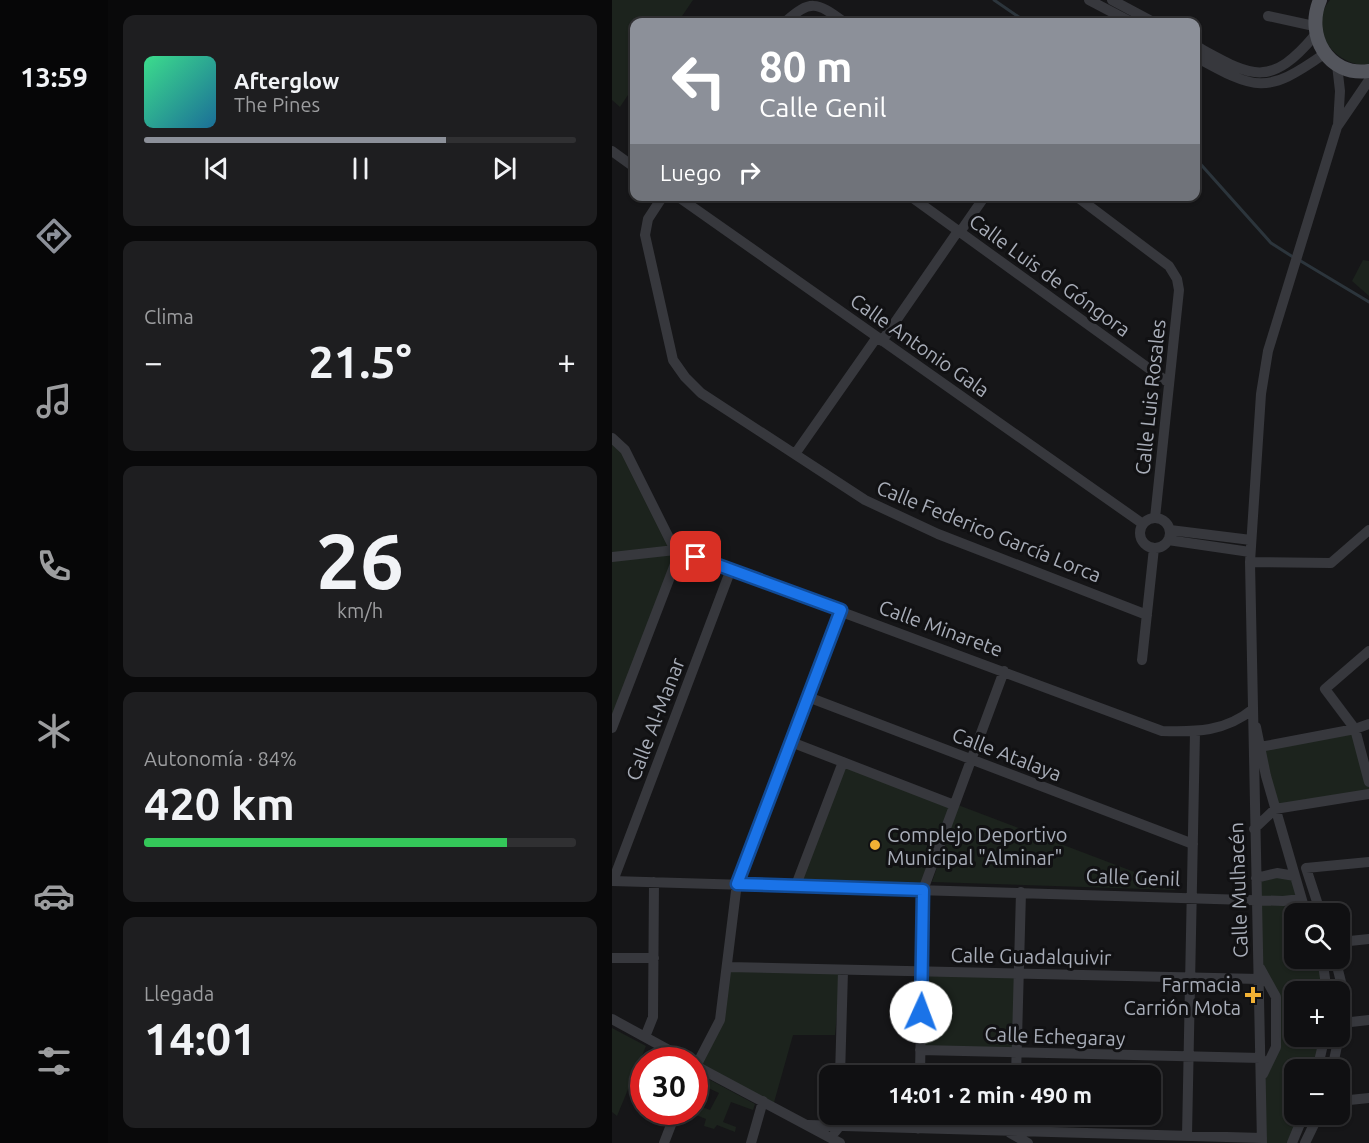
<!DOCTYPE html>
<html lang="es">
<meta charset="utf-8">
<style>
:root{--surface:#101012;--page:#1e1e20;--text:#f1f3f6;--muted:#9c9d9f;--line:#303032;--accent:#8c9099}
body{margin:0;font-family:Ubuntu,sans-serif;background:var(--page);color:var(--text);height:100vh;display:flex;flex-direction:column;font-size:22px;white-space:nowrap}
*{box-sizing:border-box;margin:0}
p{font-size:20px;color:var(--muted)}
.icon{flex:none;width:33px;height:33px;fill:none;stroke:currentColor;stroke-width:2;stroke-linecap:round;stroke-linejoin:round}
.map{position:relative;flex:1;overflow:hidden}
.side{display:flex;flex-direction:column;gap:15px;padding:15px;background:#09090a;width:504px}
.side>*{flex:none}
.top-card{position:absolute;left:18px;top:18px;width:570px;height:183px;border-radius:12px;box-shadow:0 2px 4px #0004,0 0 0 2px var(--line);background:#8c9099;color:#fff;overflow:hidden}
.controls{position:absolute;left:672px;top:903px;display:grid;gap:12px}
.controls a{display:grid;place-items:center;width:66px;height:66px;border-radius:12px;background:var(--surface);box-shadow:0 2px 4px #0004,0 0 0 2px var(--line);font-size:30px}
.speed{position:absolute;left:18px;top:1047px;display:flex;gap:12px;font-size:30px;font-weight:700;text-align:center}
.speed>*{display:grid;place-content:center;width:78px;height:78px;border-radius:50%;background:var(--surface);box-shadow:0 2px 4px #0004,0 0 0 2px var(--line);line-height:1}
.speed .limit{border:9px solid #d22;background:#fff;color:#111}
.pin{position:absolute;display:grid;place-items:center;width:51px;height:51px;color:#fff;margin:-26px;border-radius:12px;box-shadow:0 3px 9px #0006}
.me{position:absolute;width:66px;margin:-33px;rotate:2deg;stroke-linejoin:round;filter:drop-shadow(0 0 4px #0008)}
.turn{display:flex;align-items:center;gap:21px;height:126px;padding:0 30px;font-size:27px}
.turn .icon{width:78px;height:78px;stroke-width:2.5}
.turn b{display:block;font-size:42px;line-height:51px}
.then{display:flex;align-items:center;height:57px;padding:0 30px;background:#0003;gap:12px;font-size:22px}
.big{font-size:45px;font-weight:700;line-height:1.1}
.side .tile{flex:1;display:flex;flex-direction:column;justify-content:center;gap:9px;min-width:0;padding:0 21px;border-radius:12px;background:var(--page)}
.side .dial{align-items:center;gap:0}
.dial b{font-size:78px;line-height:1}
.song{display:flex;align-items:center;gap:18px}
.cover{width:72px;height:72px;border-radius:9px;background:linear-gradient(135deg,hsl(150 70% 55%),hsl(200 70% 35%))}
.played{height:6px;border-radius:3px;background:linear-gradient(90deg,var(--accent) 70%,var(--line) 70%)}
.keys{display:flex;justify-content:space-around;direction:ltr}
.heat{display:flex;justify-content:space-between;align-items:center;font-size:33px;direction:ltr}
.charge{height:9px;border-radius:4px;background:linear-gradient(90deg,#34c759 84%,var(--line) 0)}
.trip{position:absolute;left:207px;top:1065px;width:342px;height:60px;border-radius:12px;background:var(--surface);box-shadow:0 2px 4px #0004,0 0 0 2px var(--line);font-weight:700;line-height:60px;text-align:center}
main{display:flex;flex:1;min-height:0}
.tabs{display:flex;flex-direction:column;width:108px;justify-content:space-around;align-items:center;background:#060607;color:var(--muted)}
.tabs .icon{width:42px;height:42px}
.tabs .current{color:var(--accent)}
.tabs b{font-size:27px;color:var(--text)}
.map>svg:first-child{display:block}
.green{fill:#1c231d}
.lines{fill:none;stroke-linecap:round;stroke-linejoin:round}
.stream{stroke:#2c353c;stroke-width:3}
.minor{stroke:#37383d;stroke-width:10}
.major{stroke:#53555c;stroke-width:14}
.route-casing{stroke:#114b97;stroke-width:15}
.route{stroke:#1a73e8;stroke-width:10}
.poi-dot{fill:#f2b134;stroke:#111113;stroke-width:2}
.labels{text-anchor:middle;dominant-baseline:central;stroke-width:6;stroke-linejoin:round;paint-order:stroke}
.street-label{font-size:20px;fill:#a8adb8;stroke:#111113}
.poi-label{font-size:20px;fill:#a8adb8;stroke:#111113;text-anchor:start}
</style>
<main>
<nav class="tabs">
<b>13:59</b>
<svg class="icon current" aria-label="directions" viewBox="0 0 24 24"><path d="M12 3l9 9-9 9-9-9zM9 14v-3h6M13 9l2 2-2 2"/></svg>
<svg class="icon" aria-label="music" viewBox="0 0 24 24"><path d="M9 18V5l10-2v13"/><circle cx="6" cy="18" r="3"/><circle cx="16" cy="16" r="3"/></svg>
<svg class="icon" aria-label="phone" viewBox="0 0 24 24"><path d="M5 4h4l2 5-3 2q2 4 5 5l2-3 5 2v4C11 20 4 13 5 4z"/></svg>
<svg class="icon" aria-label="climate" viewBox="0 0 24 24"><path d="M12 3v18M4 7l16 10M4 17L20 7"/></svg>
<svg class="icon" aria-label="car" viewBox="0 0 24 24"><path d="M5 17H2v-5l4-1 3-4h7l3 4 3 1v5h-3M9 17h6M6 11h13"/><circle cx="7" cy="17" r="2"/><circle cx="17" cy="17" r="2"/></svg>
<svg class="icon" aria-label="filters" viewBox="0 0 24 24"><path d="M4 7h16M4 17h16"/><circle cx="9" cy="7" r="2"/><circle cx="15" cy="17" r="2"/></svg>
</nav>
<section class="side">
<div class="tile">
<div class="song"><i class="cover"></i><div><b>Afterglow</b><p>The Pines</p></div></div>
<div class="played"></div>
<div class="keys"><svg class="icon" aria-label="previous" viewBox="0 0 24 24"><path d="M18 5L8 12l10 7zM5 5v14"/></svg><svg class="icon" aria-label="pause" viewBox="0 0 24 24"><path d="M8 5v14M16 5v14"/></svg><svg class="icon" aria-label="next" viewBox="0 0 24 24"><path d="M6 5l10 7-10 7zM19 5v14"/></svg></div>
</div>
<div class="tile"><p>Clima</p>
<div class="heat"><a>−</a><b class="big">21.5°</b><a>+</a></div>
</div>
<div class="tile dial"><b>26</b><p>km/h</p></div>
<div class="tile"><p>Autonomía · 84%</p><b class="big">420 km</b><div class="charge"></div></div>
<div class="tile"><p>Llegada</p><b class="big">14:01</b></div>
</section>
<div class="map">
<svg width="757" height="1143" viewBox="0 0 757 1143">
<rect width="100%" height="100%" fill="#161618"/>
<path class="green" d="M0,0H81L66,22H22V86L8,107L0,100Z
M718,0H757V65C724,67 693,30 718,0Z
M751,260L757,261V296L740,281Z
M0,438L13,450L63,550L0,728Z
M743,729L757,782V794L663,809L648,747Z
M231,762L342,805L311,890L184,885Z
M346,805L562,887L563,890L320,882Z
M683,876L694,913L682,914V958L710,959L715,991L682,992V1036L713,1037L705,1069L682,1070V1114L692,1115L680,1143H650L649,1077L664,1047V997L646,965L644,878Z
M115,967L229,972L223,1035H181L161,1106L84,1066L108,1020Z
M310,972L407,974L404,1053L308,1050Z
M0,1028L34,1046L26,1065L30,1068L31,1066V1073L24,1070L5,1116L0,1112Z
M87,1074L143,1104L141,1110L119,1102L111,1122L124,1127L123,1132L105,1125L102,1129L92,1126L94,1119L82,1114L85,1105L98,1110L107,1093L88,1084L83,1094V1082Z"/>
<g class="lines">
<path class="stream" d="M382,0L414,22
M584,159L659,243L681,257
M687,260L757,302"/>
<path class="minor" d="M477,0L519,22
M500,0L541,22
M656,16L702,26
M173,22C198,0 204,1 232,22
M584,46C639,76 657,90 703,35
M584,57C644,90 654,95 712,54
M725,65L728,91L726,125
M0,151L22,167
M51,196L36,219L33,235L61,360L73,377L89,393L253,500L326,534L535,615
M65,196L531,524
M298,196L557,383
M464,196L557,266L565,279L567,290L543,518
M348,232L373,196
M270,341L346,231
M0,438L13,450L63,550
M183,454L265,337
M528 533a15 15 0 1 1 30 0a15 15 0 1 1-30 0Z
M558,530L639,540
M556,540L638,552
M0,557L63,550L550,731C584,732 613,732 641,709
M638,562L719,563L757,530
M757,651L713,689L743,729L757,782
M530,660L542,548
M196,697L581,844
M644,727L654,776L694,914
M0,728L68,551
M179,742L342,805
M648,747L743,729L757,724
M642,829L663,809L757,794
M644,878L665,873L683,876
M0,881L671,901L689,899
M1,881L119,569
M184,885L231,762
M709,914L694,868L757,862
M728,942L757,939
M0,958H42
M710,958L715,992
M723,958L730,986L728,1034
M115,967L647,979
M648,968L664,997V1047L651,1074
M0,1019L75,1060
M730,1023L757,1020
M33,1037L41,1017L42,882
M308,1050L649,1058
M82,1065L228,1143
M82,1070L108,1020L125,883L229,610
M705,1070L713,1036
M720,1070L727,1036
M228,1076L231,971
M308,1076L311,890L392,671
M404,1076L409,892
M728,1101L757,1098
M196,1125L650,1138
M306,1129V1114
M223,1132L227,1127V1114
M403,1132V1114
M398,1133L416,1143
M575,1136L583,732
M52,1143L64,1112
M139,1143L151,1101
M650,1143L638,562L649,394L656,351L725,127L757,80
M680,1143L692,1114
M693,1143L707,1114"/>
<path class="major" d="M708,0C693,35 716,77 757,71"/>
</g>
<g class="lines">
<g class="route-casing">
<path id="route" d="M84,557L229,610L125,884L311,890L309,1012"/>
</g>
<use href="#route" class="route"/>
</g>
<g class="poi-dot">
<circle cx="263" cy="845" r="6"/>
<path d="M638 986h6v6h6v6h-6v6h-6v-6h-6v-6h6z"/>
</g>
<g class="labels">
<g class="street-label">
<text transform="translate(438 275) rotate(36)">Calle Luis de Góngora</text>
<text transform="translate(308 345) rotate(35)">Calle Antonio Gala</text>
<text transform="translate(538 397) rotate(-84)">Calle Luis Rosales</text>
<text transform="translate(377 531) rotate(22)">Calle Federico García Lorca</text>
<text transform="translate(329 628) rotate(20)">Calle Minarete</text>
<text transform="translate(43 719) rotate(-69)">Calle Al-Manar</text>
<text transform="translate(395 754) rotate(21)">Calle Atalaya</text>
<text transform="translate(521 877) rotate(2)">Calle Genil</text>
<text transform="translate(626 890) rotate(-92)">Calle Mulhacén</text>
<text transform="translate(419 956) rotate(1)">Calle Guadalquivir</text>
<text transform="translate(443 1036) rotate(2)">Calle Echegaray</text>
</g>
<g class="poi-label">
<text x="275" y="834">Complejo Deportivo<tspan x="275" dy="23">Municipal "Alminar"</tspan></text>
<text x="629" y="984" text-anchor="end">Farmacia<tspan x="629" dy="23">Carrión Mota</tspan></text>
</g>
</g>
</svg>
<div class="controls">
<a><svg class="icon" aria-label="search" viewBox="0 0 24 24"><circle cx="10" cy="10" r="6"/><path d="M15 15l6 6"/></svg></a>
<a>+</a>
<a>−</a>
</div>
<div class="speed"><div class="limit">30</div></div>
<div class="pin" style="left:84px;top:557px;background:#d93025"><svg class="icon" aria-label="arrive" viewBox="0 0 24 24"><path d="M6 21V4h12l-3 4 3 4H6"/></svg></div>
<svg class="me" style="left:309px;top:1012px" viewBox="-20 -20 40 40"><circle r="19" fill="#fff"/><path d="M0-13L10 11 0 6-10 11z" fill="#1a73e8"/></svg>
<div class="trip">14:01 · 2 min · 490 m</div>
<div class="top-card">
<div class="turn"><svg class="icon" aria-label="left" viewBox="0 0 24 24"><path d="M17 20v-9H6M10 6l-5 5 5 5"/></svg><div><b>80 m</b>Calle Genil</div></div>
<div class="then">Luego<svg class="icon" aria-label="right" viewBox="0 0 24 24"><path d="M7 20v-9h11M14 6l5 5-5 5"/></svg></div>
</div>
</div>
</main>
